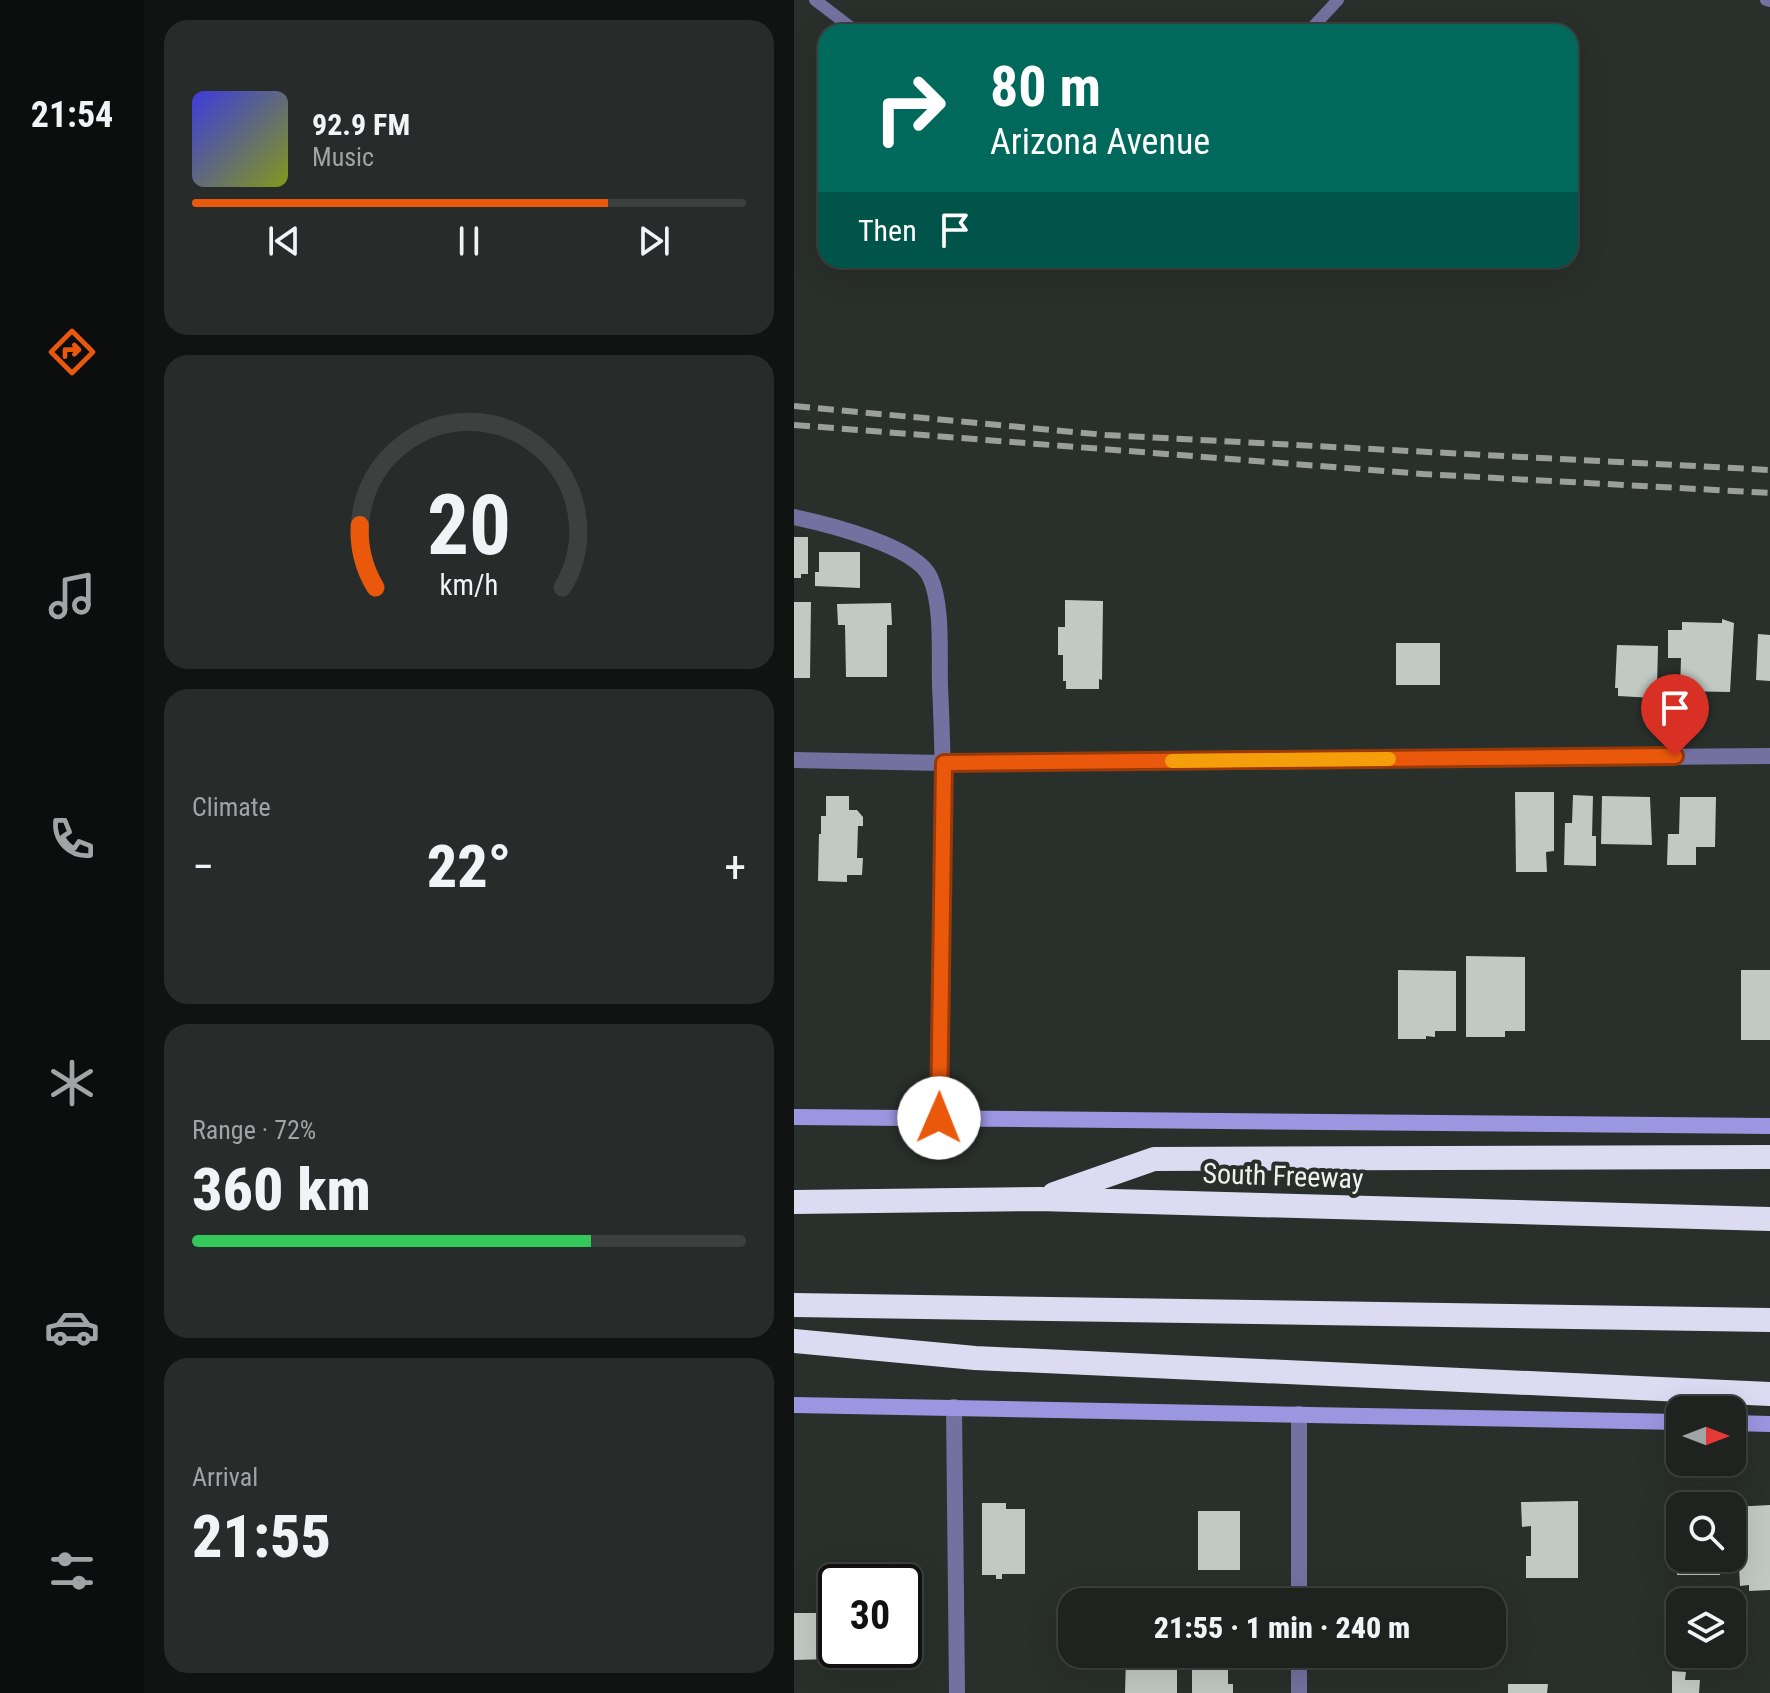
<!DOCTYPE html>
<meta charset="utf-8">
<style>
:root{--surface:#1f2320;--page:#272b29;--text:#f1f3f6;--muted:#a1a4a5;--line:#3c403e;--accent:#ea580c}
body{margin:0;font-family:"Roboto Condensed",sans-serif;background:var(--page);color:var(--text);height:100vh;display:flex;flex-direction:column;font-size:30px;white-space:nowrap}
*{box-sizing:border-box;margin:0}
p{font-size:26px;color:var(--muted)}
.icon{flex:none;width:44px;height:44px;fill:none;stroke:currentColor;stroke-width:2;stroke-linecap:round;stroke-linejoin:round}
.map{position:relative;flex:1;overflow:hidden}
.sheet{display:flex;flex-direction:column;gap:20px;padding:20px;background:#111312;width:650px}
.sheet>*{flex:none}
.hud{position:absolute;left:24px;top:24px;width:760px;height:244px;border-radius:24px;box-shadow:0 8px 32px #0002,0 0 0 2px var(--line);background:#00695c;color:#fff;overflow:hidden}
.needle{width:52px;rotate:90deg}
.buttons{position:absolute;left:872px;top:1396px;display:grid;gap:16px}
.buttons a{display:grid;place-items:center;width:80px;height:80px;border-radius:16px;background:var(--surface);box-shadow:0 8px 32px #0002,0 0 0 2px var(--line);font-size:40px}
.speed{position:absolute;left:24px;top:1564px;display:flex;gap:16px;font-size:40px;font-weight:700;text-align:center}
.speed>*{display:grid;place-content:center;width:104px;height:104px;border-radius:50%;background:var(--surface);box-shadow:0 8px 32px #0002,0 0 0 2px var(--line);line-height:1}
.speed .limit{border:4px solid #111;border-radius:12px;background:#fff;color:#111}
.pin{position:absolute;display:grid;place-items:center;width:68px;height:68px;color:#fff;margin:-82px -34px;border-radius:50% 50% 50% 0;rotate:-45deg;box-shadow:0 0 8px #0007}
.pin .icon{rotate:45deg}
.me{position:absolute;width:88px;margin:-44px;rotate:1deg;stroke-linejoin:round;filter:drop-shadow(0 0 6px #0008)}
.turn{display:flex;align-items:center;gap:28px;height:168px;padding:0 40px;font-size:36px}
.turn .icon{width:104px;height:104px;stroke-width:2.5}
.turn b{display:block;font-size:56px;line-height:68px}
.then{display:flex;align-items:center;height:76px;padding:0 40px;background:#0003;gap:16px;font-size:30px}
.big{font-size:60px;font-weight:800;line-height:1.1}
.sheet .widget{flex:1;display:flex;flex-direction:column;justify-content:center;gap:12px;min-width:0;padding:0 28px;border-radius:24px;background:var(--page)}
.sheet .dial{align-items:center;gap:0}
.dial svg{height:208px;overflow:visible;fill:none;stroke:var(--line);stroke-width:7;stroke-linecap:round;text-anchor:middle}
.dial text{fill:var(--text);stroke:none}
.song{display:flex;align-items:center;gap:24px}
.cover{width:96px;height:96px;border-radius:12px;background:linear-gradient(135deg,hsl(240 70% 55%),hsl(70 70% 35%))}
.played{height:8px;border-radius:4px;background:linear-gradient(90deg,var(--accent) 75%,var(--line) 75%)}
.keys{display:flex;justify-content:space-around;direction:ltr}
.heat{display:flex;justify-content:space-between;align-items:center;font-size:44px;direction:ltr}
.charge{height:12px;border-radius:6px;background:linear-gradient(90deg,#34c759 72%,var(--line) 0)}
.trip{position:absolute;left:264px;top:1588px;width:448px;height:80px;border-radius:24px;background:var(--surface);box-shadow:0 8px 32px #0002,0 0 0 2px var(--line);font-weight:800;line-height:80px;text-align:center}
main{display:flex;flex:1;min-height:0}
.dock{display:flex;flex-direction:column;width:144px;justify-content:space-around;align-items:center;background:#0c0e0d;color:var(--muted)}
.dock .icon{width:56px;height:56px}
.dock .selected{color:var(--accent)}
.dock b{font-size:36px;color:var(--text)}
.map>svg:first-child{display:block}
.building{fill:#c1c9c2}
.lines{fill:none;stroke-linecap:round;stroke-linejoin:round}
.lane{stroke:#73719f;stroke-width:12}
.street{stroke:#73719f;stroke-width:16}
.secondary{stroke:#9b96e0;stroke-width:16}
.highway{stroke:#dcdbf2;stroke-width:24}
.rail{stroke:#9b9f9c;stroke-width:6;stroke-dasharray:16 8;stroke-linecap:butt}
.route-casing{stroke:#983908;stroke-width:20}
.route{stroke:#ea580c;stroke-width:14}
.slow{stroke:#f59e0b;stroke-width:14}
.labels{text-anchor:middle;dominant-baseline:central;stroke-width:8;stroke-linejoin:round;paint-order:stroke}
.street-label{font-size:28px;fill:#eef2ef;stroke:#292f2a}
</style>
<main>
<nav class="dock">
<b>21:54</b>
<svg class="icon selected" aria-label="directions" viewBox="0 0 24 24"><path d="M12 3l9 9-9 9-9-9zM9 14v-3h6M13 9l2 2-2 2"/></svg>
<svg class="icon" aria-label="music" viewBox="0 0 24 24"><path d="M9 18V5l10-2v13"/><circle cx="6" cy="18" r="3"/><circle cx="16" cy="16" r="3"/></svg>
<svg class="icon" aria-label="phone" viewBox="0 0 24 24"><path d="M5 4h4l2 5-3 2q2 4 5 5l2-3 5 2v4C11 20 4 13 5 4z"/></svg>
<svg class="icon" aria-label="climate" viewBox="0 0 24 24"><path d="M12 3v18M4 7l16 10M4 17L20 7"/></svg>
<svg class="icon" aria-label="car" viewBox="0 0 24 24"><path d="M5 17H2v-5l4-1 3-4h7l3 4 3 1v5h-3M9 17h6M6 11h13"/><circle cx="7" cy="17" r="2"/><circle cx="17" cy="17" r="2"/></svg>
<svg class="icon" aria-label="filters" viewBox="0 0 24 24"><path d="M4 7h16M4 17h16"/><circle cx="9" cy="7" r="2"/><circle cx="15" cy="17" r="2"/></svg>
</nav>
<section class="sheet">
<div class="widget">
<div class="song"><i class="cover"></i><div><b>92.9 FM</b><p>Music</p></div></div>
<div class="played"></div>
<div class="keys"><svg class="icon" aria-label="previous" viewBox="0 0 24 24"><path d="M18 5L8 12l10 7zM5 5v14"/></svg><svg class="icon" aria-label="pause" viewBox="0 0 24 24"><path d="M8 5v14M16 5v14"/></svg><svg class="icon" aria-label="next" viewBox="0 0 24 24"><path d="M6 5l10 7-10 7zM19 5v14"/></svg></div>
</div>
<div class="widget dial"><svg viewBox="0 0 100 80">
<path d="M14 69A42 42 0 1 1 86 69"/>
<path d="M14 69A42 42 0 0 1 8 45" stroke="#ea580c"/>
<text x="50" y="56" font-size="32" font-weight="700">20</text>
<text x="50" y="72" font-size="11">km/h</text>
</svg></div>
<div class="widget"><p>Climate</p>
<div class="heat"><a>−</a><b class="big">22°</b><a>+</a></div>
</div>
<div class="widget"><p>Range · 72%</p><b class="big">360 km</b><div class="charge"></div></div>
<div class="widget"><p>Arrival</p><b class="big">21:55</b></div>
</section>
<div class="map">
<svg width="976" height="1693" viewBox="0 0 976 1693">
<rect width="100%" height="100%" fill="#292f2a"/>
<path class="building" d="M0,537H14V574H7V578H0Z
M25,552H66V588L21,586V572H25Z
M271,600L309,601L308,680L305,679V689H272V681H269V655H264V627H271Z
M0,602H17L16,678H0Z
M97,603L98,625H93V677H52L51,625H44L43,604Z
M928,619L940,623L936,692L886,691L887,658H874V630H888V622L928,623Z
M964,634L976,635V681L962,680Z
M602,643H646V685H602Z
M823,645L864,646L863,689H860V698L824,696V688H821Z
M721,792H760V851L752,852L753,872H722Z
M779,795L799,796L798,836H802V866L770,865L771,823H778Z
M32,796H55V810H63L69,817V826H64L63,858H69L68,875H53V882L24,881L25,834H27V816H32Z
M808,796L856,797L858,845L807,844Z
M886,797H922L921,847H902V865H873L874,834H885Z
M672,956L731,957V1031H711V1037H672Z
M604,970L662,971V1031H641V1037L632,1036V1039H604Z
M947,970H976V1040H947Z
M784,1501V1578H732V1556H737V1526L728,1527L727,1502Z
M188,1503H212V1509H231V1574H208V1579H202V1575H188Z
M976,1505V1590L955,1591V1585L946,1586L945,1566H940L938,1507Z
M883,1506H886V1558H927L926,1575H883Z
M404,1511H446V1570H404Z
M0,1613H42V1650H74V1658L0,1660Z
M401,1654H434V1684H439V1693H398V1668H401Z
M332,1657H383V1693H331Z
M878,1671L892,1672L891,1680H906L905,1693H878Z
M714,1684H754L753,1693H714Z"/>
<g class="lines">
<path class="lane" d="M21,0L63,32
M972,0L976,1
M514,32L544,0"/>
<path class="street" d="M0,517C33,524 122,546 136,577C149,605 145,655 146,686C153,830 147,974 145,1118
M0,760L150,763L976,756
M160,1407L163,1693
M505,1602V1414
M505,1693V1654"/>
<path class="secondary" d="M0,1117L976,1126
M0,1405L886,1422
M938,1423L976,1424"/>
<path class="highway" d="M260,1194L360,1159L976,1157
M0,1202L245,1199L976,1219
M0,1305L976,1320
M0,1341L181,1358L976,1394"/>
<path class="rail" d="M0,406L312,435L976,470
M0,425L629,474L976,493"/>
</g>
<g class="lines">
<g class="route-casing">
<path id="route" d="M145,1118L150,763L881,756"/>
</g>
<use href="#route" class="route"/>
<path class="slow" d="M378,761L595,759"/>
</g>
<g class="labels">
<g class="street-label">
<text transform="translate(489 1176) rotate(2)">South Freeway</text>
</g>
</g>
</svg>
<div class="buttons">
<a><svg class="needle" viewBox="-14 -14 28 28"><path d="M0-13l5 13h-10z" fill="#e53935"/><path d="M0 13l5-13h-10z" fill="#a1a4a5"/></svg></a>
<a><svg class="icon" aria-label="search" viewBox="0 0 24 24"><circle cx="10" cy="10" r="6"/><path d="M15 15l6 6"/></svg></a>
<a><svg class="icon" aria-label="layers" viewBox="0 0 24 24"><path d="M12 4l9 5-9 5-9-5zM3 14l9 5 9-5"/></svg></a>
</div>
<div class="speed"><div class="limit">30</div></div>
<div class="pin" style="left:881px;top:756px;background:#d93025"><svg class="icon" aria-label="arrive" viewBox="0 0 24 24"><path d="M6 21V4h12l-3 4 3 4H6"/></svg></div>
<svg class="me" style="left:145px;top:1118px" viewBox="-20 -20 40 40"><circle r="19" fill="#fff"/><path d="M0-13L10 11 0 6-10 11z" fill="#ea580c"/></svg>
<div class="trip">21:55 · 1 min · 240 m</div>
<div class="hud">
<div class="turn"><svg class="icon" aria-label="right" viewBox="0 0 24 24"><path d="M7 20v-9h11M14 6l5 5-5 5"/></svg><div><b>80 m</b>Arizona Avenue</div></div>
<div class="then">Then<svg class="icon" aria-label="arrive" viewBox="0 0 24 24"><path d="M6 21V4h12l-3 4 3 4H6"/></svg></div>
</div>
</div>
</main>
